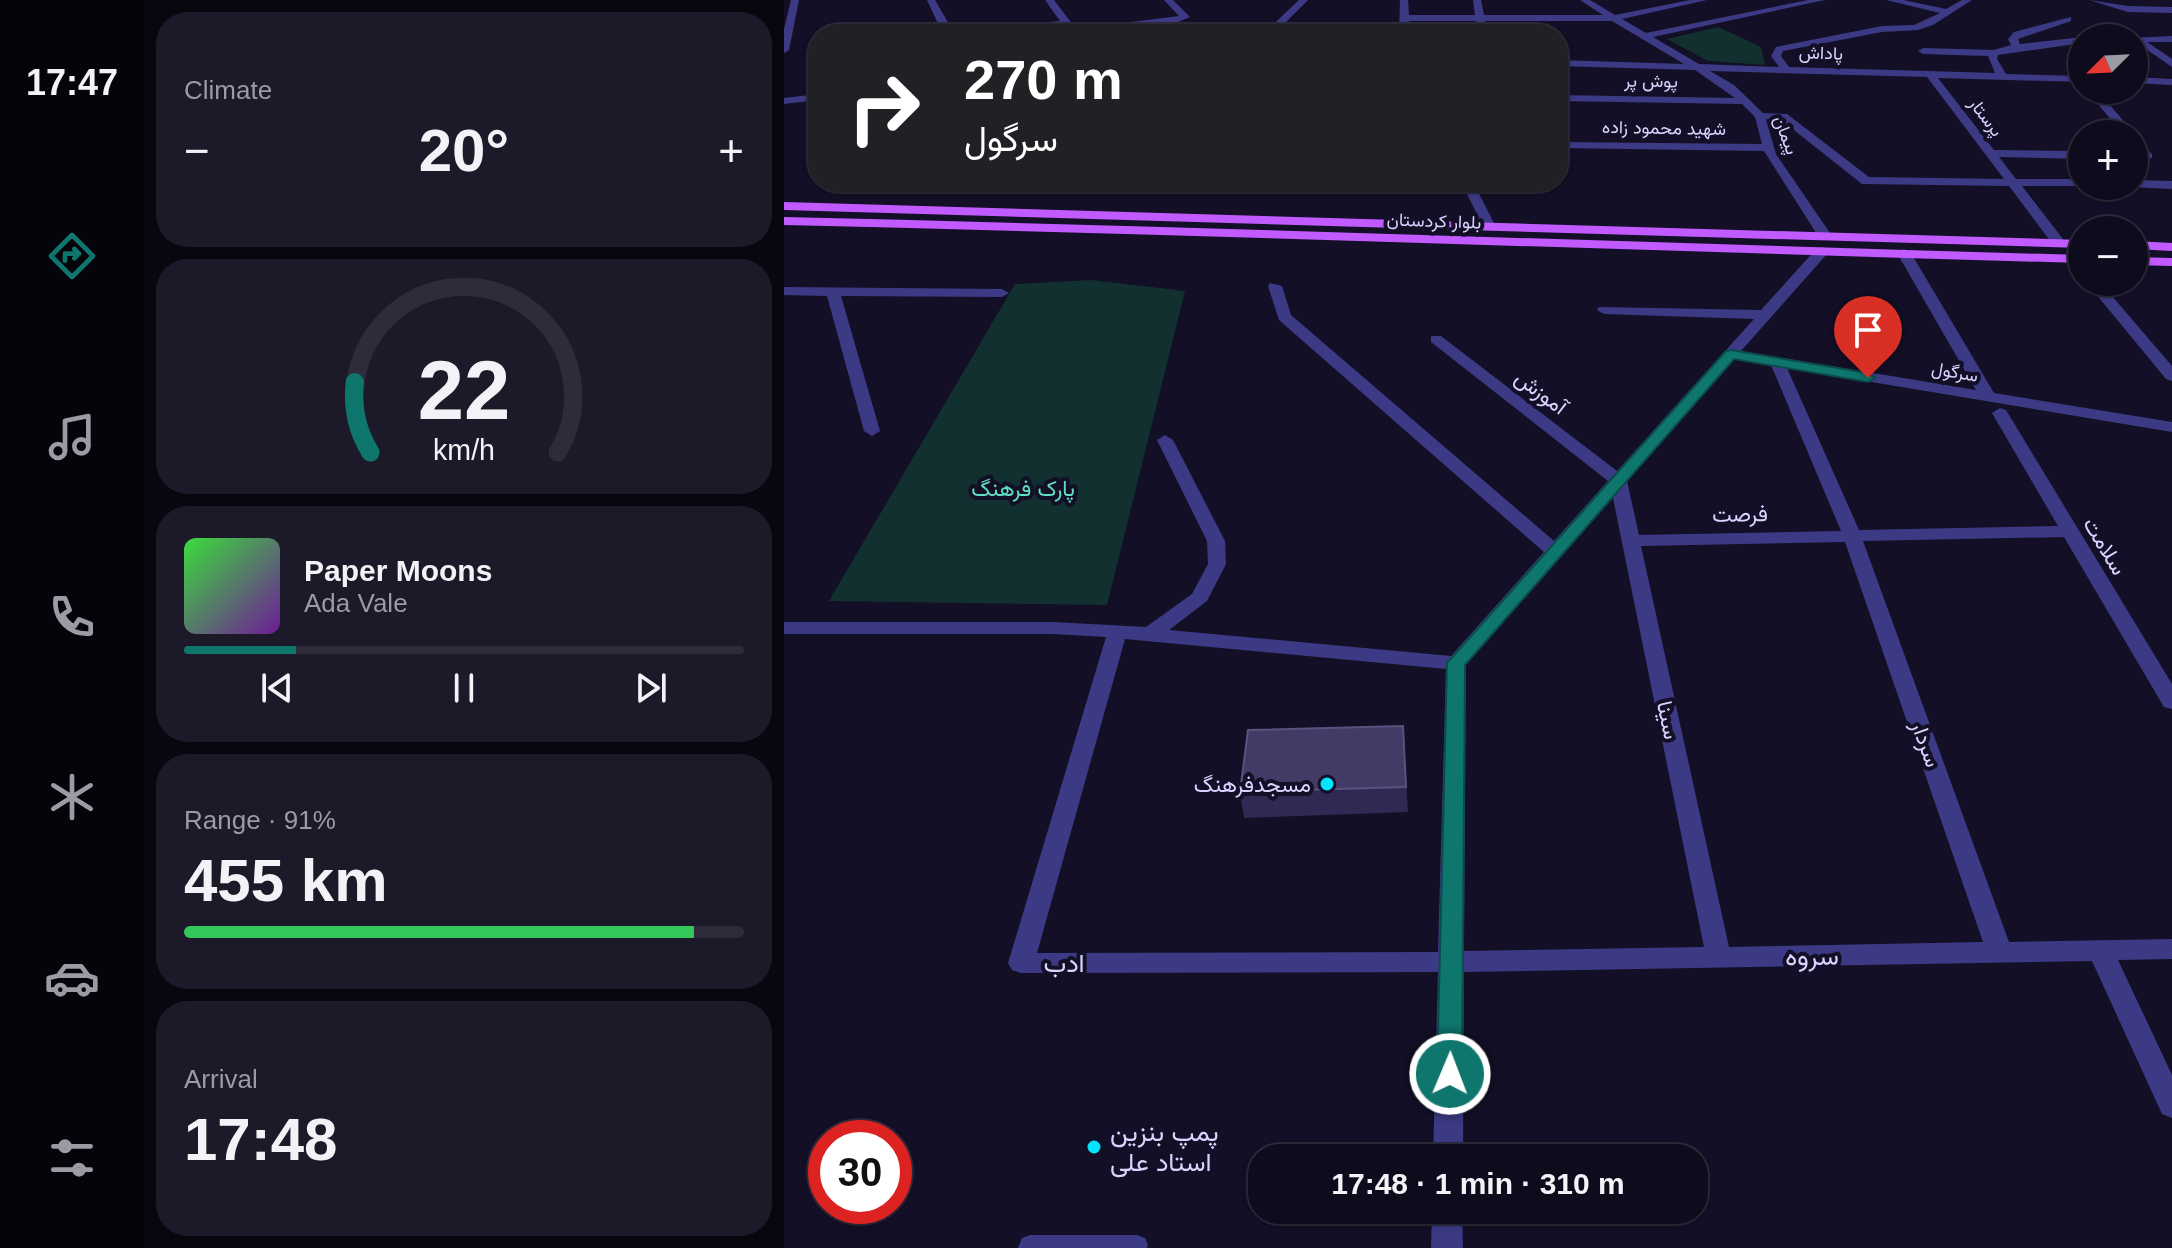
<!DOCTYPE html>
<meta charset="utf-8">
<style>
:root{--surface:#0e0b1c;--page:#1c1929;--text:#f1f3f6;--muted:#9b9ba3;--line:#2e2b3b;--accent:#0f766e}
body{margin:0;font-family:Arial,Vazirmatn,sans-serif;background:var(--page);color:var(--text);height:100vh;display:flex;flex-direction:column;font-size:30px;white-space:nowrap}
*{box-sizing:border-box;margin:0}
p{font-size:26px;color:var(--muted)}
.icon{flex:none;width:44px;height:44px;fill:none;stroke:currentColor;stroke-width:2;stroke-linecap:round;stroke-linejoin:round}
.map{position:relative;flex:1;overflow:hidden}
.side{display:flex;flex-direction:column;gap:12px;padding:12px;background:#08060f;width:640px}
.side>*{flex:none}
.banner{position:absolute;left:24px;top:24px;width:760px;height:168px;border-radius:32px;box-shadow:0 2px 6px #0004,0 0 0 2px var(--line);background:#202124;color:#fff;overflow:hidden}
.needle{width:52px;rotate:246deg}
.tools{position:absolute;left:1284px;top:24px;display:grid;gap:16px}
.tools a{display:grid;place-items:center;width:80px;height:80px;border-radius:50%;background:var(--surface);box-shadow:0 2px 6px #0004,0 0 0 2px var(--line);font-size:40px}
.speed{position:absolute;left:24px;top:1120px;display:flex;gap:16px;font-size:40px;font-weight:700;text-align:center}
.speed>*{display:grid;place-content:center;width:104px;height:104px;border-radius:50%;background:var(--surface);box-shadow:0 2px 6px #0004,0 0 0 2px var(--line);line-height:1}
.speed .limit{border:12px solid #d22;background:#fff;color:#111}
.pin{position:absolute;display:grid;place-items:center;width:68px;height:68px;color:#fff;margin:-82px -34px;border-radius:50% 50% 50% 0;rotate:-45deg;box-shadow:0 0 8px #0007}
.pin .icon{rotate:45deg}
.me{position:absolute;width:88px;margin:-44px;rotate:1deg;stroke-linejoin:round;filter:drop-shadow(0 0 6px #0008)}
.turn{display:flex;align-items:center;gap:28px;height:168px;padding:0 24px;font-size:36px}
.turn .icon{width:104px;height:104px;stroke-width:2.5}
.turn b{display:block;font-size:56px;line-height:68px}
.big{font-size:60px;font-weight:600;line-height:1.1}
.side .tile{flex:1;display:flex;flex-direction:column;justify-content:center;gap:12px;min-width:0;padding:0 28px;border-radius:32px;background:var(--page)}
.side .dial{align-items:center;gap:0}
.dial svg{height:208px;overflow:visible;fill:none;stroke:var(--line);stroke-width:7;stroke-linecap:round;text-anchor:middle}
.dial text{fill:var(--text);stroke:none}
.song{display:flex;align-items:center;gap:24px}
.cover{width:96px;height:96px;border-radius:12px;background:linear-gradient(135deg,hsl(120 70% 55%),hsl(280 70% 35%))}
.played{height:8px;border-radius:4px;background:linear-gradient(90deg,var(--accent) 20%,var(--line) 20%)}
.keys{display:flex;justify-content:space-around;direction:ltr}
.heat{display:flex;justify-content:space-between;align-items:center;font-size:44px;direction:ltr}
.charge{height:12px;border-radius:6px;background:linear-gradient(90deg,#34c759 91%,var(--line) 0)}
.trip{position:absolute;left:464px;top:1144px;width:460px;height:80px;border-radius:32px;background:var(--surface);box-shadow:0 2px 6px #0004,0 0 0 2px var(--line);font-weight:600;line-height:80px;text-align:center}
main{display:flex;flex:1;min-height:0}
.tabs{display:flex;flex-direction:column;width:144px;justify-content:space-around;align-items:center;background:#06040b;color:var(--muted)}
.tabs .icon{width:56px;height:56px}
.tabs .selected{color:var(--accent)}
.tabs b{font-size:36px;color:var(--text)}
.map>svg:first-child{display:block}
.green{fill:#12302f}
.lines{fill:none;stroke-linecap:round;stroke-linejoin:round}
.service{fill:#3d3a85;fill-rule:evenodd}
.minor{fill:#3d3a85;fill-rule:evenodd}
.tertiary{fill:#3d3a85;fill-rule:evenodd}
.primary{fill:#c25bff;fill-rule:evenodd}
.wall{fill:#312854}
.building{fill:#433a66;stroke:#5a527e;stroke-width:2}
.route{fill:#0f766e;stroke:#0a4d48;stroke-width:2}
.poi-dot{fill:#00e5ff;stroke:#130f26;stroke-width:3}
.labels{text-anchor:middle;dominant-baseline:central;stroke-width:8;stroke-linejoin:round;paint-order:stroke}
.far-street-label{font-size:18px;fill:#d9d4ff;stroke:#130f26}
.street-label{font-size:22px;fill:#d9d4ff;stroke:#130f26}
.park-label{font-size:22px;fill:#5fe0c0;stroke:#130f26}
.poi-label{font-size:22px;fill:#d9d4ff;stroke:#130f26;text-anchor:end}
.near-street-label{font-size:26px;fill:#d9d4ff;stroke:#130f26}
.near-poi-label{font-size:26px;fill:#d9d4ff;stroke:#130f26;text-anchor:start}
</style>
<main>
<nav class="tabs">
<b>17:47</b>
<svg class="icon selected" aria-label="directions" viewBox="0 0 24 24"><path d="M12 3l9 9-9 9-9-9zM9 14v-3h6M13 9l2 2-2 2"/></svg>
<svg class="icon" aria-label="music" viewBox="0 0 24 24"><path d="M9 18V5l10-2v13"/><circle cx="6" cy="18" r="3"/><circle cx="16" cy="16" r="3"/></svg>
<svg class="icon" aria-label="phone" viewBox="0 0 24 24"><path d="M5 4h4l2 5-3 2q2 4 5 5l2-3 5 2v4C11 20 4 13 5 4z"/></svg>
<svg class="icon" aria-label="climate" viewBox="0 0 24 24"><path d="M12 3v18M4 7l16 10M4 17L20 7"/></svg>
<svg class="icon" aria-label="car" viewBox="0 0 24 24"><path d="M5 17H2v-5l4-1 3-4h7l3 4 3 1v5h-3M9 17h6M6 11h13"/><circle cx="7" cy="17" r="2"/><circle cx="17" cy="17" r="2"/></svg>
<svg class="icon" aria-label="filters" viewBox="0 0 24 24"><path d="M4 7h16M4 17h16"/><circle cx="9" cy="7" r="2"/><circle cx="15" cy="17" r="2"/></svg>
</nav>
<section class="side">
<div class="tile"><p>Climate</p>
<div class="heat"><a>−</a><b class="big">20°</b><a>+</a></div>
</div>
<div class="tile dial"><svg viewBox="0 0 100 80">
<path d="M14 69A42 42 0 1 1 86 69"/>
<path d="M14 69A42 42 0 0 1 8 42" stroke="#0f766e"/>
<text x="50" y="56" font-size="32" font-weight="700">22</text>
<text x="50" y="72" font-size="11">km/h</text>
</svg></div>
<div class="tile">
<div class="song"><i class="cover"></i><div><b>Paper Moons</b><p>Ada Vale</p></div></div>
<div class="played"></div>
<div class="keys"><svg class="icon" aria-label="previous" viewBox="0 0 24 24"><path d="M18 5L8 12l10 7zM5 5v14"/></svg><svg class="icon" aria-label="pause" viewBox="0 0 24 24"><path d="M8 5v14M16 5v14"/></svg><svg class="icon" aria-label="next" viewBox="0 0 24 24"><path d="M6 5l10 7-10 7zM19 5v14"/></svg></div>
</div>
<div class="tile"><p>Range · 91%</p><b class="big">455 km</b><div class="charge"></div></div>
<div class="tile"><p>Arrival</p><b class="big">17:48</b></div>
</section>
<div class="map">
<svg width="1388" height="1248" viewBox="0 0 1388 1248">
<rect width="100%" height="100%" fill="#130f26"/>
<path class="green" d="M934,27L977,47L981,65L924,61L883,39Z
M307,280L401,291L323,605L45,601L231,284Z"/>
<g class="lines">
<path class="service" d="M246,1235H353L361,1238L364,1245L363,1248H234L238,1238Z"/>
<path class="minor" d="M143,0H151L169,31L276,21L261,0H270L292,29L395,16L380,0H389L406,17L387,25L298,34H287L280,26L159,34Z
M515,0H524L490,34H479Z
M616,0H624L625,15H691L689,0H697L700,15H819L796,0H806L831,15L906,0H923L838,19L862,33L1024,0H1041L869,37L915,64L995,67L987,56L992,47L1098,26L1130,25L1156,13L1102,0H1119L1162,9L1178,0H1188L1149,25L1134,30L1098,32L999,51L997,56L1005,67L1211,73L1204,56L1139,54L1134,51L1139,48L1210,50L1227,45L1224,39L1230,32L1287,17V21L1234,39L1236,44L1298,37L1301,38H1298V43L1214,55L1213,59L1222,74L1298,76V82L1154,78L1210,150L1298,151V159L1215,157L1232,179H1298V186H1301H1238L1282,243L1275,247L1270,246L1225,186L1078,184L996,119H982L992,154L1048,236L1036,239L980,151L774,148V142L978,144L971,117L958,104L774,101V95L951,98L911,70L774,66V60L900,64L828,21H701L704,34H694L692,21H625V34H615ZM926,71L1143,77L1220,179L1085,177L1003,114L979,113L950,85Z
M1305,0L1344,6L1388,7V13L1344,12Z
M1388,36V42H1363L1388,59V67L1346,38Z
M1350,77L1388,79V85L1350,83Z
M1302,90H1313L1349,132L1351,134L1350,135L1339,134Z
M34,94V100L0,104V98Z
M1350,137L1368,154V158L1350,160V152H1355L1350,147Z
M1350,180L1388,181V189L1346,187L1350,186Z
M677,182H689L712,227L711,230H701Z
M1038,247L1043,248V254L957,351L1192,390L1113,253L1120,249L1127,253L1210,393L1388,422V432L1003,368L1075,530L1274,526L1208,413L1216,408L1222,410L1388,684V709L1380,707L1377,702L1280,537L1079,541L1225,942L1388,939V959L1334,960L1388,1075V1118L1378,1114L1308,961L680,972L679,1158H649L654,972L237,973L228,970L224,963L322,637L269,634H0V622H269L362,627L408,594L424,564L423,541L373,440L381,435L389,440L441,541L442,564L423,601L385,630L667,656L760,552L495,320L484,286L486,283L498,286L507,315L770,541L824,481L647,342V336H657L833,471L970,319L820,314L813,310L815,307L977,310L1033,248ZM950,359L987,365L1057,531L855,535L843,481ZM829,498L920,947L680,951L682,664ZM1061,542L1199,942L945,947L857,546ZM341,639L662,669L654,952L253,953Z
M0,287L218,289L225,293L218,297L57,296L96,431L88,436L80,431L43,296L0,295Z
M648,1210H678L679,1248H647Z"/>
<path class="tertiary" d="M7,0H15L5,50L0,53V29Z
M1284,256H1294L1298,261V273L1284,262Z
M1302,282H1316L1388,366V381L1382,379Z"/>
<path class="primary" d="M0,202L1298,240V248L0,210Z
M0,217C433,227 865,243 1298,255V263C865,251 433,235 0,225Z
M1350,241L1388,243V251L1350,249Z
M1350,257L1388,258V266L1350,265Z"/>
</g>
<path class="wall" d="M619,726L624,812L460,818L456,792Z"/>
<path class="building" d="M619,726L622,787L456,792L464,730Z"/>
<path class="route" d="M947,350L1084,373L1091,378L1084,382L950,359L681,665L678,1074L675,1082L666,1085L657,1082L653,1074L663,663L942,351Z"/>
<g class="poi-dot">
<circle cx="543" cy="784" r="8"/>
<circle cx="310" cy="1147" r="8"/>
</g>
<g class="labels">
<g class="far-street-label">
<text transform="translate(1037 53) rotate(2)">پاداش</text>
<text transform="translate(867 81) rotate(1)">پوش پر</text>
<text transform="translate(1202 117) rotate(53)">پرستار</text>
<text transform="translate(880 128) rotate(1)">شهید محمود زاده</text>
<text transform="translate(1002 135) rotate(69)">پیمان</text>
<text transform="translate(650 221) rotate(2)">بلوار کردستان</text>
<text transform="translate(1171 372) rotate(10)">سرگول</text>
</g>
<g class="street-label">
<text transform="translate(757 392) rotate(37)">آموزش</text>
<text transform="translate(956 514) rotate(-1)">فرصت</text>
<text transform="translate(1321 546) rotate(59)">سلامت</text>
<text transform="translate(884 720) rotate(78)">سینا</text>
<text transform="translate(1142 744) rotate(70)">سردار</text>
</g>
<g class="park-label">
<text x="239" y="488">پارک فرهنگ</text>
</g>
<g class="poi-label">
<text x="527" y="784">مسجدفرهنگ</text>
</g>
<g class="near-street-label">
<text transform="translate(1028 956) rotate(-1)">سروه</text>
<text x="280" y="963">ادب</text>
</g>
<g class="near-poi-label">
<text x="326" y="1132">پمپ بنزین<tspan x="326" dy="30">استاد علی</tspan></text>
</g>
</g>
</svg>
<div class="tools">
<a><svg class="needle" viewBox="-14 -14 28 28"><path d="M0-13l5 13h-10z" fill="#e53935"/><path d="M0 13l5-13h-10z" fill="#9b9ba3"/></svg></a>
<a>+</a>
<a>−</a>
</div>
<div class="speed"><div class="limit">30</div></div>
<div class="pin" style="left:1084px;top:378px;background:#d93025"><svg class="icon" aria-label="arrive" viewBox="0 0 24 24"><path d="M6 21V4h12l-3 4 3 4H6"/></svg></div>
<svg class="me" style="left:666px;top:1074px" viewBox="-20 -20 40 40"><circle r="17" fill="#0f766e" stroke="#fff" stroke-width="3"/><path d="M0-11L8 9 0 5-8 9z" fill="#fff"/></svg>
<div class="trip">17:48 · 1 min · 310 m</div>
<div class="banner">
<div class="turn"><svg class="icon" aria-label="right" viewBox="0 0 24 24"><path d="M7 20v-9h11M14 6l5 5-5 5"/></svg><div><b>270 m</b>سرگول</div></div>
</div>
</div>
</main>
